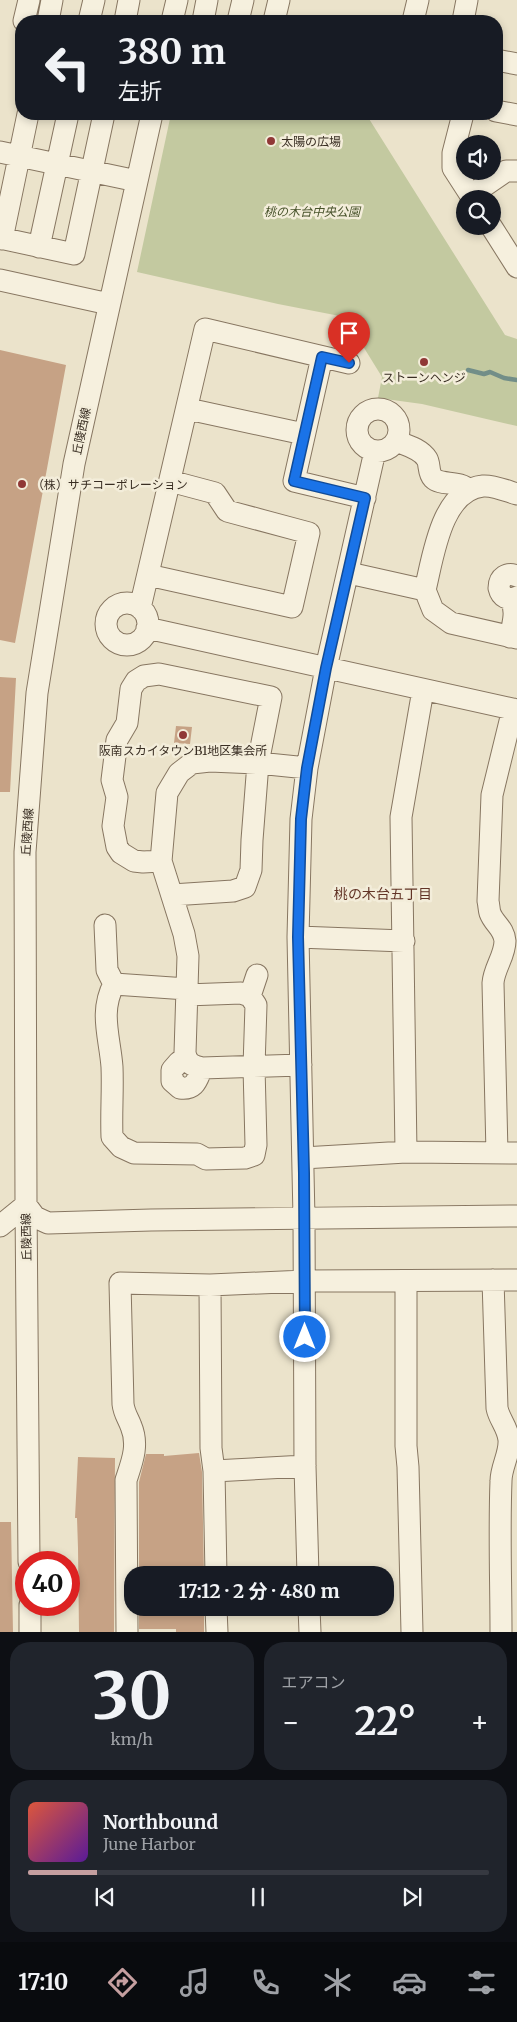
<!DOCTYPE html>
<html lang="ja">
<meta charset="utf-8">
<style>
:root{--surface:#171b24;--page:#20242c;--text:#f1f3f6;--muted:#9ea1a6;--line:#363941;--accent:#c59fa0}
body{margin:0;font-family:Merriweather,"Noto Sans JP",serif;background:var(--page);color:var(--text);height:100vh;display:flex;flex-direction:column;font-size:19px;white-space:nowrap}
*{box-sizing:border-box;margin:0}
p{font-size:16px;color:var(--muted)}
.icon{flex:none;width:28px;height:28px;fill:none;stroke:currentColor;stroke-width:2;stroke-linecap:round;stroke-linejoin:round}
.map{position:relative;height:1632px;overflow:hidden}
.details{display:flex;flex-direction:column;gap:10px;padding:10px;background:#0d0f14;flex:1}
.details>*{flex:none}
.banner{position:absolute;left:15px;top:15px;width:488px;height:105px;border-radius:20px;box-shadow:0 2px 8px #0003;background:#171b24;color:var(--text);overflow:hidden}
.tools{position:absolute;left:456px;top:135px;display:grid;gap:10px}
.tools a{display:grid;place-items:center;width:45px;height:45px;border-radius:50%;background:var(--surface);box-shadow:0 2px 8px #0003;font-size:25px}
.speed{position:absolute;left:15px;top:1551px;display:flex;gap:10px;font-size:25px;font-weight:700;text-align:center}
.speed>*{display:grid;place-content:center;width:65px;height:65px;border-radius:50%;background:var(--surface);box-shadow:0 2px 8px #0003;line-height:1}
.speed .limit{border:8px solid #d22;background:#fff;color:#111}
.pin{position:absolute;display:grid;place-items:center;width:42px;height:42px;color:#fff;margin:-51px -21px;border-radius:50% 50% 50% 0;rotate:-45deg;box-shadow:0 0 5px #0007}
.pin .icon{rotate:45deg}
.me{position:absolute;width:55px;margin:-28px;rotate:0deg;stroke-linejoin:round;filter:drop-shadow(0 0 4px #0008)}
.turn{display:flex;align-items:center;gap:18px;height:105px;padding:0 20px;font-size:22px}
.turn .icon{width:65px;height:65px;stroke-width:2.5}
.turn b{display:block;font-size:35px;line-height:42px}
.big{font-size:38px;font-weight:700;line-height:1.1}
.details .card{flex:1;display:flex;flex-direction:column;justify-content:center;gap:8px;min-width:0;padding:0 18px;border-radius:20px;background:var(--page)}
.details .dial{align-items:center;gap:0}
.dial b{font-size:65px;line-height:1}
.song{display:flex;align-items:center;gap:15px}
.cover{width:60px;height:60px;border-radius:8px;background:linear-gradient(135deg,hsl(10 70% 55%),hsl(270 70% 35%))}
.played{height:5px;border-radius:2px;background:linear-gradient(90deg,var(--accent) 15%,var(--line) 15%)}
.keys{display:flex;justify-content:space-around;direction:ltr}
.heat{display:flex;justify-content:space-between;align-items:center;font-size:28px;direction:ltr}
.details .tiles{flex:1;display:grid;gap:10px;grid-template-columns:1fr 1fr}
.card:last-child{grid-column:span 2}
.trip{position:absolute;left:124px;top:1566px;width:270px;height:50px;border-radius:20px;background:var(--surface);box-shadow:0 2px 8px #0003;font-weight:700;line-height:50px;text-align:center}
.dock{display:flex;height:80px;justify-content:space-around;align-items:center;background:#090b0e;color:var(--muted)}
.dock .icon{width:35px;height:35px}
.dock .current{color:var(--accent)}
.dock b{font-size:22px;color:var(--text)}
.map>svg:first-child{display:block}
.green{fill:#c3c9a0}
.lines{fill:none;stroke-linecap:round;stroke-linejoin:round}
.stream{stroke:#728e88;stroke-width:4.5}
.building{fill:#c6a285}
.minor-casing{stroke:#877661;stroke-width:23}
.minor{stroke:#f6f0de;stroke-width:21}
.route-casing{stroke:#114b97;stroke-width:12}
.route{stroke:#1a73e8;stroke-width:9}
.poi-dot{fill:#903836;stroke:#f3edda;stroke-width:2}
.labels{text-anchor:middle;dominant-baseline:central;stroke-width:5;stroke-linejoin:round;paint-order:stroke}
.poi-label{font-size:12px;fill:#392e23;stroke:#f3edda;text-anchor:start}
.park-label{font-size:12px;font-style:italic;fill:#48532b;stroke:#f3edda}
.street-label{font-size:12px;fill:#392e23;stroke:#f3edda}
.neighbourhood-label{font-size:14px;fill:#623426;stroke:#f3edda}
</style>
<div class="map">
<svg width="517" height="1632" viewBox="0 0 517 1632">
<rect width="100%" height="100%" fill="#ebe3cb"/>
<path class="green" d="M171,114H366L505,335L517,339V426L422,404L378,398L382,377L345,317L278,304L137,272Z"/>
<g class="lines">
<path class="stream" d="M468,370L484,374L490,372L504,378L517,380"/>
</g>
<path class="building" d="M0,350L66,365L15,643L0,640Z
M0,677L16,678L10,792H0Z
M176,726L192,727L190,744L174,743Z
M199,1453L202,1472L204,1575H139V1482L146,1454H164V1456Z
M78,1457L115,1458L114,1632H79L78,1548L77,1518H75Z
M0,1522H11L13,1632H0Z
M139,1608H204V1632H176V1629H139Z"/>
<g class="lines">
<g class="minor-casing">
<path id="minor" d="M24,21L29,0
M48,21L52,0
M89,21L94,0
M125,21L129,0
M172,21L177,0
M203,21L207,0
M238,21L243,0
M274,21L279,0
M413,21L418,0
M463,21L467,0
M496,60L517,64
M496,111L517,115
M463,114L453,153V168L473,199
M0,152L137,181
M471,195L506,171H517
M491,226L517,267
M0,238L74,254L104,114
M2,239L28,114
M39,247L68,114
M0,280L109,304
M322,357L294,481L365,498
M357 430a21 21 0 1 1 42 0a21 21 0 1 1-42 0Z
M188,409L304,434
M396,441C406,445 421,449 427,459C430,464 428,473 433,478C441,486 459,480 469,490
M349,573L425,590L433,610L451,623L517,638
M148,575L292,607L309,533L227,511L215,493L170,481
M517,576C507,572 499,577 499,588C501,597 508,601 517,597
M425,590C433,558 441,490 483,486C493,485 507,491 517,494
M106 624a21 21 0 1 1 42 0a21 21 0 1 1-42 0Z
M140,608L205,329L349,363
M147,628L517,710
M510,637C513,624 517,611 511,599
M161,861L143,862L134,861L121,853L117,847L113,826L117,797L112,780L117,740L127,723L131,689L136,681L144,676L159,674L271,697L258,763L252,840L251,870L245,887L233,891L172,895
M105,925L107,970L114,984
M298,937L404,941
M186,995L241,993L250,996L256,1005L254,1067L256,1145L254,1155L245,1158L206,1159L197,1154L134,1153L121,1147L112,1137C111,1113 113,1090 112,1067C110,1038 99,1012 114,984L187,989
M250,996L257,975
M186,1060L179,1062L172,1070V1081L180,1088C196,1090 197,1079 202,1068
M301,1065L202,1068C192,1066 187,1063 185,1053L188,956L184,934L161,861L167,793L179,773L192,763L210,761L258,763L307,768
M406,1152L401,817L423,690
M497,1153L493,983C494,968 505,956 505,941C504,928 494,924 490,913C489,910 489,905 488,901L492,795L513,709
M303,1158L406,1152L517,1153
M0,1226L26,1205L35,1217L48,1223L151,1220L517,1216
M493,1280L497,1408C499,1419 508,1428 509,1440C510,1454 501,1467 501,1481C499,1531 501,1582 501,1632
M406,1281V1446L408,1467L412,1632
M210,1285L211,1448L214,1471L216,1575
M214,1471L305,1466
M29,1562L26,1205L25,852L37,693L74,464L152,114
M308,1575L305,1466L304,1218L298,937L301,819L307,768L326,668L375,451
M30,1605V1632
M216,1608L217,1632
M309,1608L310,1632
M127,1632L126,1480C132,1462 139,1445 131,1426C128,1418 124,1413 123,1404L120,1283L210,1285L305,1281L517,1280"/>
</g>
<use href="#minor" class="minor"/>
</g>
<g class="lines">
<g class="route-casing">
<path id="route" d="M305,1337L304,1173L298,937L301,819L307,768L326,668L365,498L294,481L322,357L349,363"/>
</g>
<use href="#route" class="route"/>
</g>
<g class="poi-dot">
<circle cx="271" cy="141" r="5"/>
<circle cx="424" cy="362" r="5"/>
<circle cx="22" cy="484" r="5"/>
<circle cx="183" cy="735" r="5"/>
</g>
<g class="labels">
<g class="poi-label">
<text x="281" y="141">太陽の広場</text>
<text x="424" y="377" text-anchor="middle">ストーンヘンジ</text>
<text x="32" y="484">（株）サチコーポレーション</text>
<text x="183" y="750" text-anchor="middle">阪南スカイタウンB1地区集会所</text>
</g>
<g class="park-label">
<text x="312" y="211">桃の木台中央公園</text>
</g>
<g class="street-label">
<text transform="translate(81 431) rotate(-78)">丘陵西線</text>
<text transform="translate(27 832) rotate(-86)">丘陵西線</text>
<text transform="translate(26 1237) rotate(-91)">丘陵西線</text>
</g>
<g class="neighbourhood-label">
<text x="383" y="894">桃の木台五丁目</text>
</g>
</g>
</svg>
<div class="tools">
<a><svg class="icon" aria-label="sound" viewBox="0 0 24 24"><path d="M4 9h4l5-4v14l-5-4H4zM17 9q2 3 0 6"/></svg></a>
<a><svg class="icon" aria-label="search" viewBox="0 0 24 24"><circle cx="10" cy="10" r="6"/><path d="M15 15l6 6"/></svg></a>
</div>
<div class="speed"><div class="limit">40</div></div>
<div class="pin" style="left:349px;top:363px;background:#d93025"><svg class="icon" aria-label="arrive" viewBox="0 0 24 24"><path d="M6 21V4h12l-3 4 3 4H6"/></svg></div>
<svg class="me" style="left:305px;top:1337px" viewBox="-20 -20 40 40"><circle r="17" fill="#1a73e8" stroke="#fff" stroke-width="3"/><path d="M0-11L8 9 0 5-8 9z" fill="#fff"/></svg>
<div class="trip">17:12 · 2 分 · 480 m</div>
<div class="banner">
<div class="turn"><svg class="icon" aria-label="left" viewBox="0 0 24 24"><path d="M17 20v-9H6M10 6l-5 5 5 5"/></svg><div><b>380 m</b>左折</div></div>
</div>
</div>
<section class="details">
<div class="tiles">
<div class="card dial"><b>30</b><p>km/h</p></div>
<div class="card"><p>エアコン</p>
<div class="heat"><a>−</a><b class="big">22°</b><a>+</a></div>
</div>
<div class="card">
<div class="song"><i class="cover"></i><div><b>Northbound</b><p>June Harbor</p></div></div>
<div class="played"></div>
<div class="keys"><svg class="icon" aria-label="previous" viewBox="0 0 24 24"><path d="M18 5L8 12l10 7zM5 5v14"/></svg><svg class="icon" aria-label="pause" viewBox="0 0 24 24"><path d="M8 5v14M16 5v14"/></svg><svg class="icon" aria-label="next" viewBox="0 0 24 24"><path d="M6 5l10 7-10 7zM19 5v14"/></svg></div>
</div>
</div>
</section>
<nav class="dock">
<b>17:10</b>
<svg class="icon current" aria-label="directions" viewBox="0 0 24 24"><path d="M12 3l9 9-9 9-9-9zM9 14v-3h6M13 9l2 2-2 2"/></svg>
<svg class="icon" aria-label="music" viewBox="0 0 24 24"><path d="M9 18V5l10-2v13"/><circle cx="6" cy="18" r="3"/><circle cx="16" cy="16" r="3"/></svg>
<svg class="icon" aria-label="phone" viewBox="0 0 24 24"><path d="M5 4h4l2 5-3 2q2 4 5 5l2-3 5 2v4C11 20 4 13 5 4z"/></svg>
<svg class="icon" aria-label="climate" viewBox="0 0 24 24"><path d="M12 3v18M4 7l16 10M4 17L20 7"/></svg>
<svg class="icon" aria-label="car" viewBox="0 0 24 24"><path d="M5 17H2v-5l4-1 3-4h7l3 4 3 1v5h-3M9 17h6M6 11h13"/><circle cx="7" cy="17" r="2"/><circle cx="17" cy="17" r="2"/></svg>
<svg class="icon" aria-label="filters" viewBox="0 0 24 24"><path d="M4 7h16M4 17h16"/><circle cx="9" cy="7" r="2"/><circle cx="15" cy="17" r="2"/></svg>
</nav>
